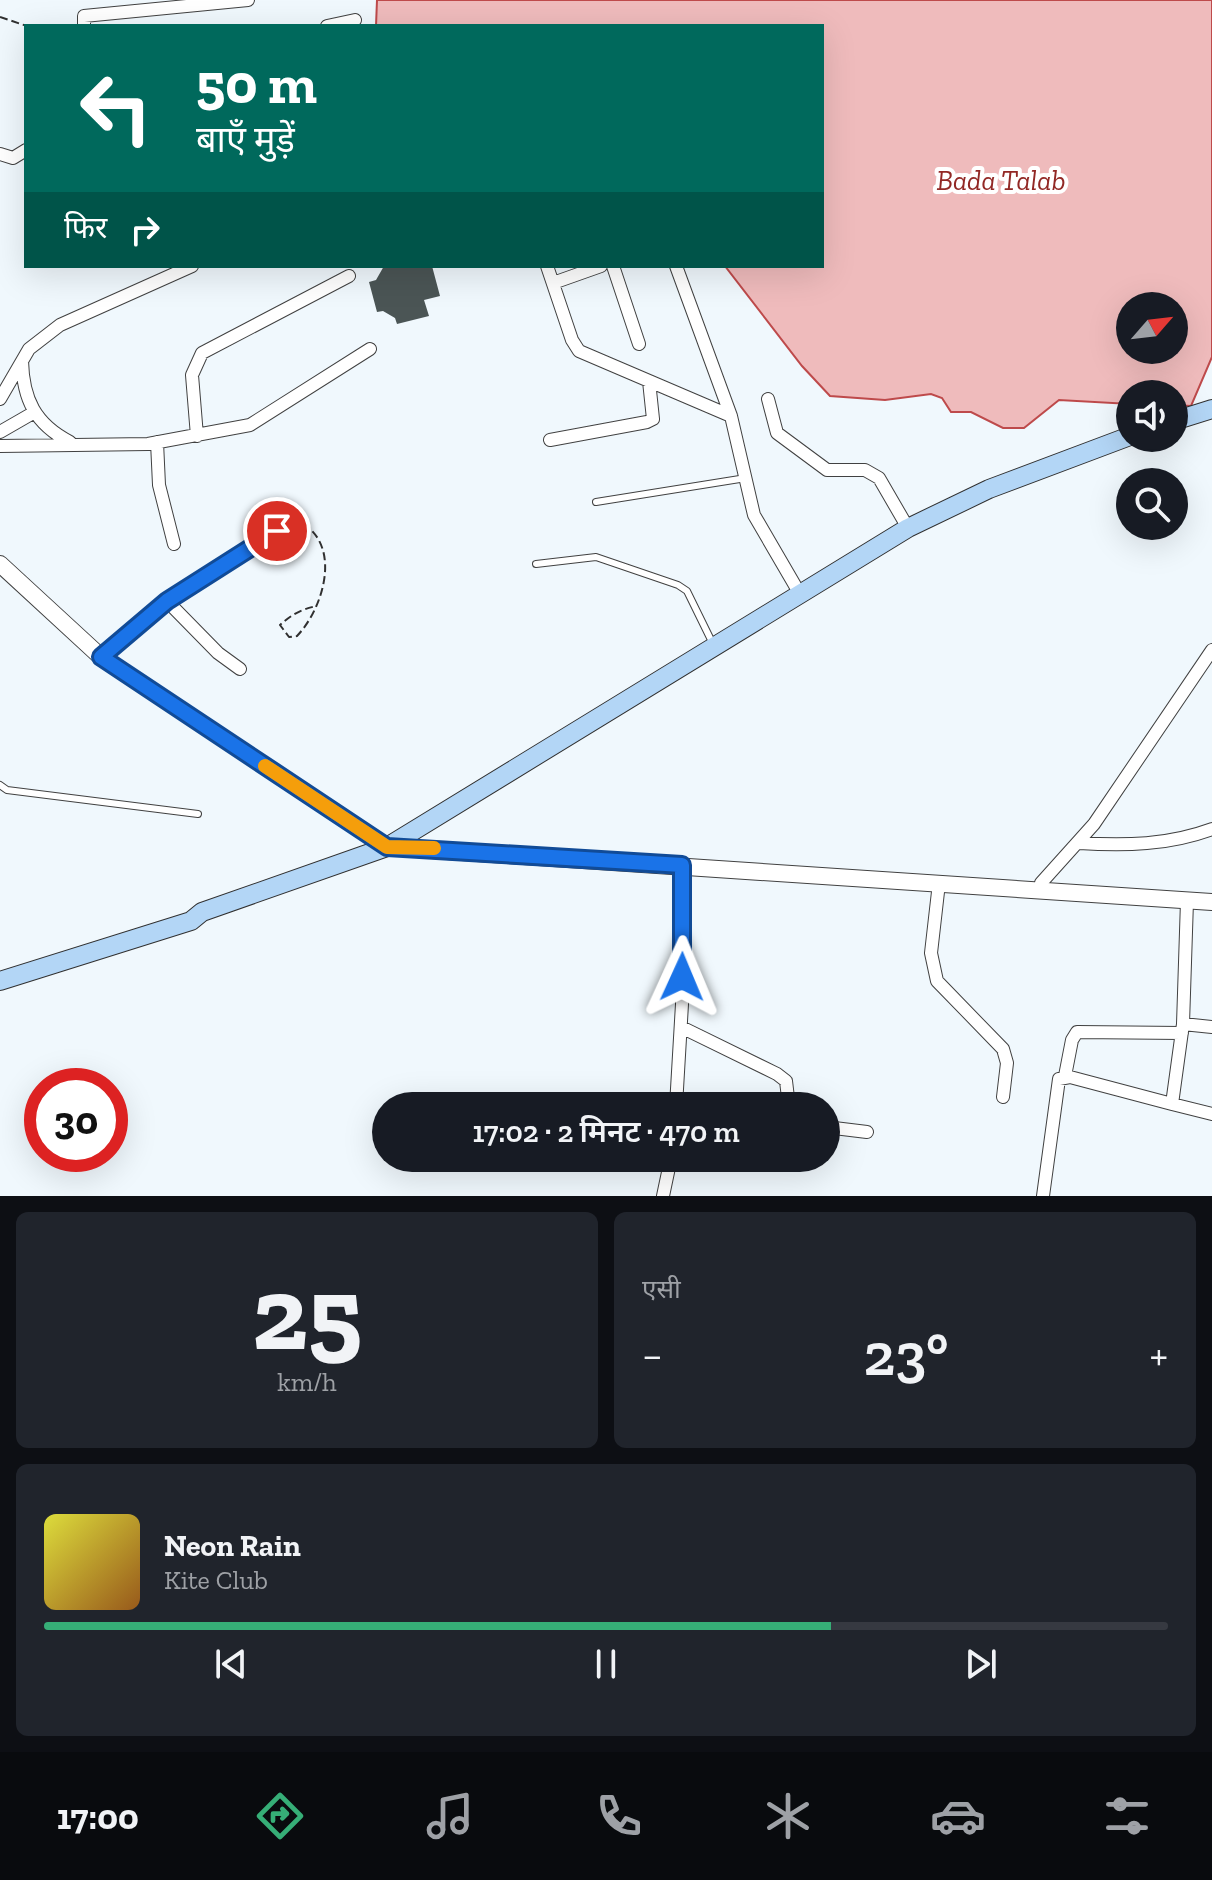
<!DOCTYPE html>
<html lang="hi">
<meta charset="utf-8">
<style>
:root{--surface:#171b24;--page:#20242c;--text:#f1f3f6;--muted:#9ea1a6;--line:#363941;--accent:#36ae77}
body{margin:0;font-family:"Zilla Slab","Noto Sans Devanagari",serif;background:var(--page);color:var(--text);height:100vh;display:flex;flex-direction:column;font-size:30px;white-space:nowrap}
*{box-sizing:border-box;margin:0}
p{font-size:26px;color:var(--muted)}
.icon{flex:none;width:44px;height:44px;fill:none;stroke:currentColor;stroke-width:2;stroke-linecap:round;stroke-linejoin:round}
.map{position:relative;height:1196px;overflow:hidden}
.side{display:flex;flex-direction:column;gap:16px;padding:16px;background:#0d0f14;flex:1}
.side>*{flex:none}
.banner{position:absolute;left:24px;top:24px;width:800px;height:244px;border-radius:0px;box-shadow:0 8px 32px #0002;background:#00695c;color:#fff;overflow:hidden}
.needle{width:52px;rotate:62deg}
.controls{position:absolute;left:1116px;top:292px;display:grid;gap:16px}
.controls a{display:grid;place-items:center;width:72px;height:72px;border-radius:50%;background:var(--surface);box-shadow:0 8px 32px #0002;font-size:40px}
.speed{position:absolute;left:24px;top:1068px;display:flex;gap:16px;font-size:40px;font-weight:700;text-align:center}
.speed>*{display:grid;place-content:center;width:104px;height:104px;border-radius:50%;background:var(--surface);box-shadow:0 8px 32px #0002;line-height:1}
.speed .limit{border:12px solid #d22;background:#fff;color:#111}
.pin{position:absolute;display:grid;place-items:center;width:68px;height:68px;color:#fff;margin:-34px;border:4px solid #fff;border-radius:50%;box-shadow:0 2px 8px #0007}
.me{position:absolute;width:88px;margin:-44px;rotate:1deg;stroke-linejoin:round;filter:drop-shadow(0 0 6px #0008)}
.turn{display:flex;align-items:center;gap:28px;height:168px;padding:0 40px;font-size:36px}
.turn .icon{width:104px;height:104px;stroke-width:2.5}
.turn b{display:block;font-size:56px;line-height:68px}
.then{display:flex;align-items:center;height:76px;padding:0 40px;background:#0003;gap:16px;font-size:30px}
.big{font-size:60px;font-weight:600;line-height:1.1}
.side .card{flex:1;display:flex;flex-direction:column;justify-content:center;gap:12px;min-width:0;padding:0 28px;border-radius:12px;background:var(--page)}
.side .dial{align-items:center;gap:0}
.dial b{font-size:104px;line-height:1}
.song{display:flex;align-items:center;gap:24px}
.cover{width:96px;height:96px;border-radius:12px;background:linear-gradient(135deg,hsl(60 70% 55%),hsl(30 70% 35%))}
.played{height:8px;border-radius:4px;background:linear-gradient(90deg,var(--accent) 70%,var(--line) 70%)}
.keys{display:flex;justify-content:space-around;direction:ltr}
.heat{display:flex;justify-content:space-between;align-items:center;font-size:44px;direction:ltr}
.side .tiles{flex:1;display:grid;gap:16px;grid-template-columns:1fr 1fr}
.card:last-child{grid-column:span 2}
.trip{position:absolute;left:372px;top:1092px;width:468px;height:80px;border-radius:40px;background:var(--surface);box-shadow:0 8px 32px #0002;font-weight:600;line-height:80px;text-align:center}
.tabs{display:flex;height:128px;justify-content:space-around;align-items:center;background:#090b0e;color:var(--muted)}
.tabs .icon{width:56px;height:56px}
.tabs .current{color:var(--accent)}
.tabs b{font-size:36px;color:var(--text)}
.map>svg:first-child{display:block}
.water{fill:#efbbbc;stroke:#be4a4b;stroke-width:2;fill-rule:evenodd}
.building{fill:#4b5555}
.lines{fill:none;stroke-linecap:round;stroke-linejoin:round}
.service-casing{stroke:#414141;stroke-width:8}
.minor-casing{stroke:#414141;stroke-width:14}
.tertiary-casing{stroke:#414141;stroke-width:18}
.secondary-casing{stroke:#303030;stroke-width:20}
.path{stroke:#303030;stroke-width:2;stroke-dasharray:8 4;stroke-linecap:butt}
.service{stroke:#fff;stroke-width:6}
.minor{stroke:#fff;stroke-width:12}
.tertiary{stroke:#fff;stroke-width:16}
.secondary{stroke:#b3d6f6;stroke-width:18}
.route-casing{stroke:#114b97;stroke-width:20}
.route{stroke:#1a73e8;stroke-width:14}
.slow{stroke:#f59e0b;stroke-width:14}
.labels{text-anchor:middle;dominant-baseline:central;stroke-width:8;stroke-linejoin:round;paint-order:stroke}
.water-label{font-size:28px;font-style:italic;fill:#922825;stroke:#fff}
</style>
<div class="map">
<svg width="1212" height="1196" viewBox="0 0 1212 1196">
<rect width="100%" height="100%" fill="#f0f8fd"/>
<path class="water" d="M377,0H1212V357L1191,406L1174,405V394H1130V404L1059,400L1024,428H1003L971,412H951L942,398L931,394L885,400L830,396L802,366L725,266H822V26H376ZM1130,306H1174V350H1130Z"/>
<path class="building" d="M384,266H432L440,296L424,300L429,316L397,324L395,318L383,311L377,312L369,282L376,280Z"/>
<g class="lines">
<g class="service-casing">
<path id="service" d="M596,502L746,478
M536,564L596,557L678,585L687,591L713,644
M0,785L7,790L198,814"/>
</g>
<g class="minor-casing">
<path id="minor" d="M84,26V16L248,0
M327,26L355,20
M0,154L13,158L26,150
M547,266L572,340L579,351L731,416
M613,266L639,344
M676,266L731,416L754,515L800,594
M553,283L601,266
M22,361C23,399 35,424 70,442
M0,399L29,349L60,325L192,266
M768,399L777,433L827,470H865L879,478L908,528
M0,432L33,413
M197,436L192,375L202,353L349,276
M550,440L647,422L653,419L649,381
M157,442L159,485L174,544
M0,446L148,444L250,425L370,349
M167,601L218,653L240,669
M101,657L167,601L277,531
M1079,843C1125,846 1169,845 1212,829
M939,883L931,953L937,981L1003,1049L1007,1063L1003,1097
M1040,890L1041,883L1094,824L1212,650
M1183,1024L1212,1027
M681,1027L777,1074L786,1081L789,1106
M1065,1076L1072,1040L1077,1032L1182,1033
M1172,1104L1212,1114
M676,1106L682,1004V865
M826,1127L867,1132
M663,1196L671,1158
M1043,1196L1059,1079L1070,1077L1172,1104L1183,1024L1187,901"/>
</g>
<g class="tertiary-casing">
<path id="tertiary" d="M0,564L101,657L387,847L1212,902"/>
</g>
<g class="secondary-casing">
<path id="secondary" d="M1174,421L1212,409
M0,981L191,921L202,912L387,847L908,528L989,489L1130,436"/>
</g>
<path class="path" d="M0,17L27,26
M290,525L309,528C340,555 321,611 297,636L289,637L280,625C291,615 301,609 317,606"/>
<use href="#service" class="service"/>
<use href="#minor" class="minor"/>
<use href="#tertiary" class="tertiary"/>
<use href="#secondary" class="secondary"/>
</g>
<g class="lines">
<g class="route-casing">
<path id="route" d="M277,531L167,601L101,657L387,847L682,865V977"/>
</g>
<use href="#route" class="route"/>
<path class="slow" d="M265,766L387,847L434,848"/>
</g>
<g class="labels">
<g class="water-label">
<text x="1001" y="180">Bada Talab</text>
</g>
</g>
</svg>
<div class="controls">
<a><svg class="needle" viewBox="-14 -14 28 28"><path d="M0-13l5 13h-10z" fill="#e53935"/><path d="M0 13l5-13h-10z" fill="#9ea1a6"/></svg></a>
<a><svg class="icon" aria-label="sound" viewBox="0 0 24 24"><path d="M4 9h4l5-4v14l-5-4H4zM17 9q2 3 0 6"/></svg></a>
<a><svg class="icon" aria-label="search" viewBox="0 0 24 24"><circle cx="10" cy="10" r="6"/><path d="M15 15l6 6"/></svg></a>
</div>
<div class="speed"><div class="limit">30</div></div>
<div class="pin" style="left:277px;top:531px;background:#d93025"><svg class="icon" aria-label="arrive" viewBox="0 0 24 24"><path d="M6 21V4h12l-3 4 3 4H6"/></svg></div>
<svg class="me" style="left:682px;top:977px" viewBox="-20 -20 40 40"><path d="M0-17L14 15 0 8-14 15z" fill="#1a73e8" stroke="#fff" stroke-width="4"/></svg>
<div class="trip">17:02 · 2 मिनट · 470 m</div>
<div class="banner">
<div class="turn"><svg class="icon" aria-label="left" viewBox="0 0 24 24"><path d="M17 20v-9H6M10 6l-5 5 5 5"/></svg><div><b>50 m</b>बाएँ मुड़ें</div></div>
<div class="then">फिर<svg class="icon" aria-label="right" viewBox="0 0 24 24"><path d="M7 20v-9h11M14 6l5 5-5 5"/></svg></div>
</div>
</div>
<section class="side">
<div class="tiles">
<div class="card dial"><b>25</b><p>km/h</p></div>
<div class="card"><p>एसी</p>
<div class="heat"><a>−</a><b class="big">23°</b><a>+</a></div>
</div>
<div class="card">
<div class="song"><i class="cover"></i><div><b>Neon Rain</b><p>Kite Club</p></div></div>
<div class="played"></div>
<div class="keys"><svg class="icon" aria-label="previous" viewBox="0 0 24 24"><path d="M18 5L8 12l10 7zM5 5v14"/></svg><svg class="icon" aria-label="pause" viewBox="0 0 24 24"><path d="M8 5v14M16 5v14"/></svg><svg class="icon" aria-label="next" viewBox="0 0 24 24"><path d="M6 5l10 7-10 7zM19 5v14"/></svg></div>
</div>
</div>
</section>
<nav class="tabs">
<b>17:00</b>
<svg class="icon current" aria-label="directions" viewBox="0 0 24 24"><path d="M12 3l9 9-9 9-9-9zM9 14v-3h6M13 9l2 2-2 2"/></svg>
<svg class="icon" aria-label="music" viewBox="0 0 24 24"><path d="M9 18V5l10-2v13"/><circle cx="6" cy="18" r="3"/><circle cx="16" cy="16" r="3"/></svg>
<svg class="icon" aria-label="phone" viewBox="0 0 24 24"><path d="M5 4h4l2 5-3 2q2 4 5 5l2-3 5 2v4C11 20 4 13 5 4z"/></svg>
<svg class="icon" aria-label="climate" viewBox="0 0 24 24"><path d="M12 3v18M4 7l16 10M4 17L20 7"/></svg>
<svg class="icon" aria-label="car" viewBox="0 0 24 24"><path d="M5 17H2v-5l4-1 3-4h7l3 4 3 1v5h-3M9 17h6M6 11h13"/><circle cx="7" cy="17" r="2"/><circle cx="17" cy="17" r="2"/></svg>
<svg class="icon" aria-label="filters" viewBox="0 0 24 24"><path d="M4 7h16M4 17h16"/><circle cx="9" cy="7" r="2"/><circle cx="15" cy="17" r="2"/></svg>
</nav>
